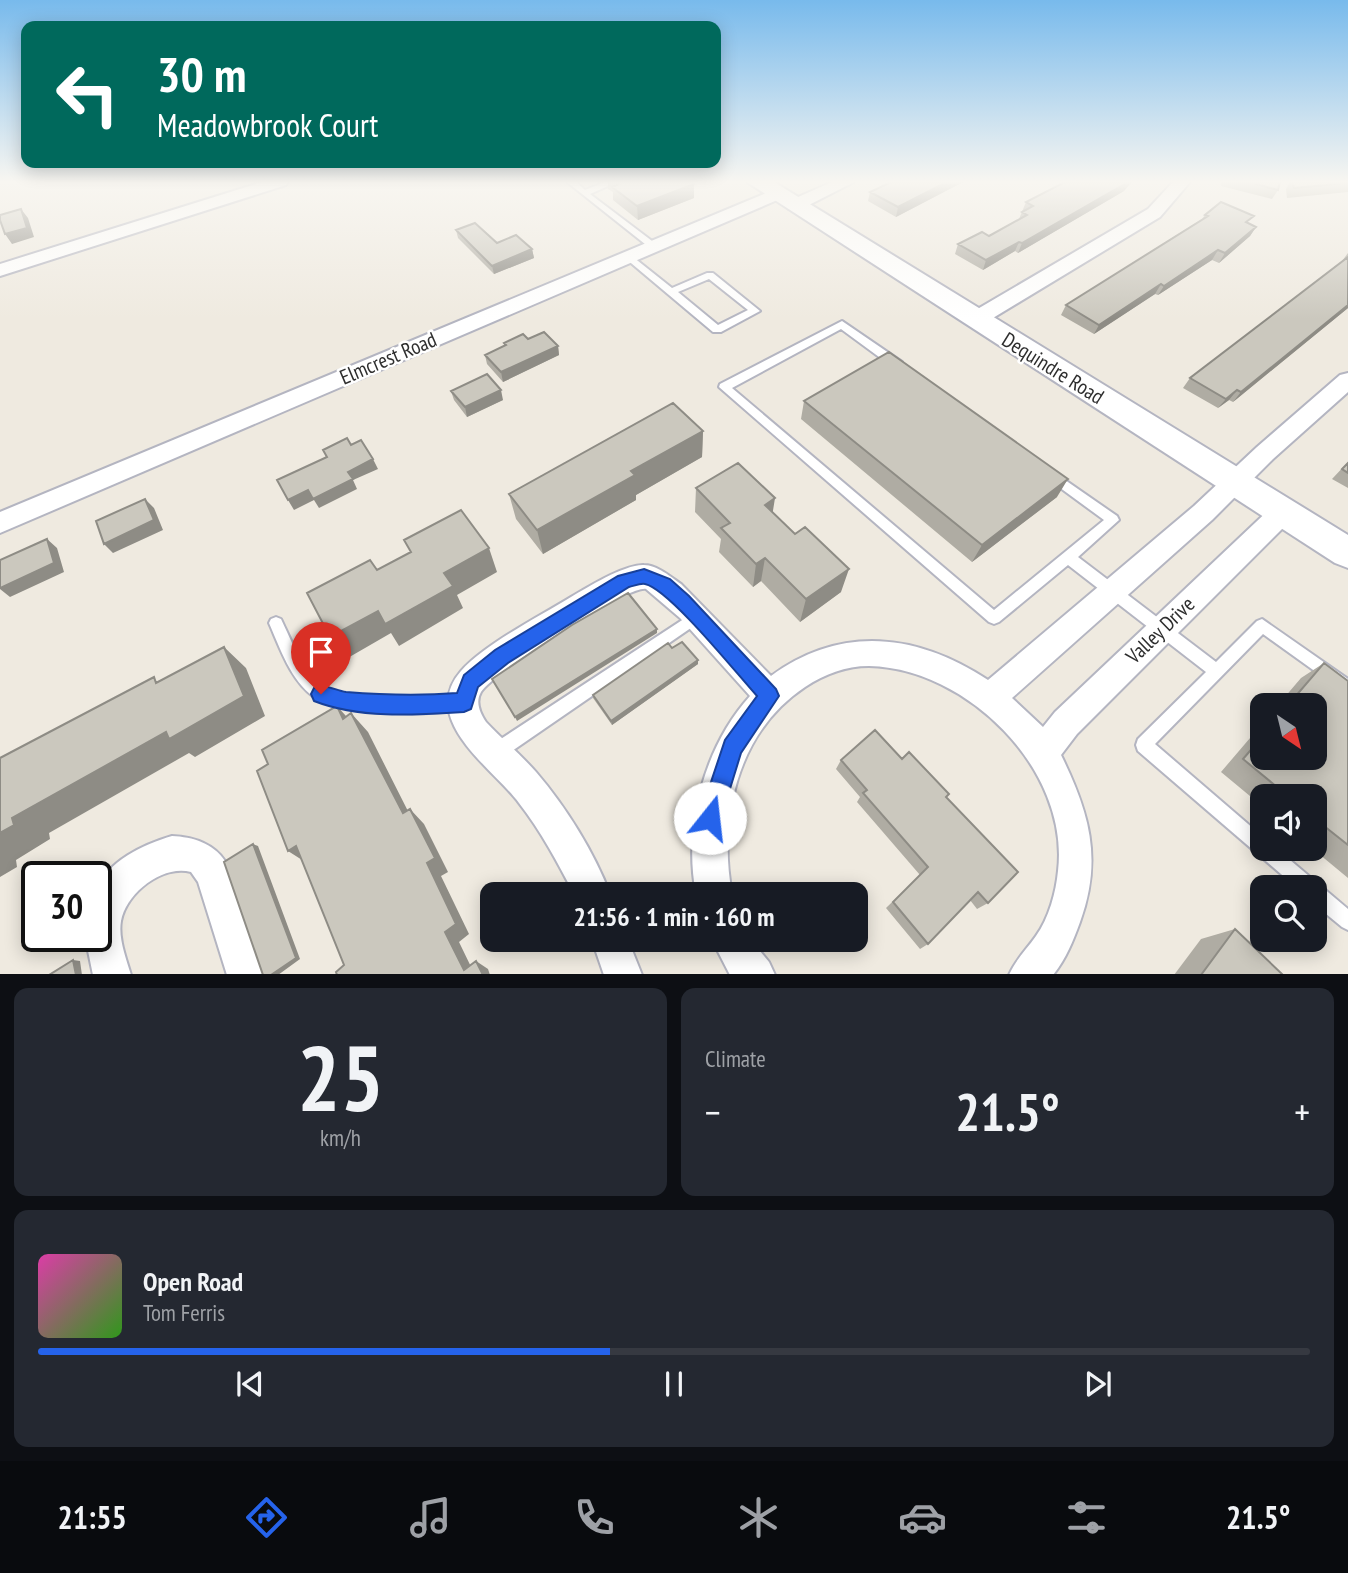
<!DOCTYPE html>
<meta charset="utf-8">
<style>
:root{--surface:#171b24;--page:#242831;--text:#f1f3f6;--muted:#9ea1a6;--line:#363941;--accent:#2563eb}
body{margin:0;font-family:"PT Sans Narrow",sans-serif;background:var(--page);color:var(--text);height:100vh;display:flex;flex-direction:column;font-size:26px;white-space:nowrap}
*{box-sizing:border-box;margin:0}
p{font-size:23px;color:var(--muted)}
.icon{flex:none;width:38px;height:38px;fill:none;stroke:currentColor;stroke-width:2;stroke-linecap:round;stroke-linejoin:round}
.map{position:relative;height:974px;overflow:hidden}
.side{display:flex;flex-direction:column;gap:14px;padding:14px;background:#0d0f14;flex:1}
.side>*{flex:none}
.hud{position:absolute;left:21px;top:21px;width:700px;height:147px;border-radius:14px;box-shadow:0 4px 18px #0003;background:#00695c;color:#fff;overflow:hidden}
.needle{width:46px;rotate:145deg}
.fabs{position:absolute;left:1250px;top:693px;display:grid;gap:14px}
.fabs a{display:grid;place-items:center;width:77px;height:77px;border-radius:14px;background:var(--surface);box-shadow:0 4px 18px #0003;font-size:35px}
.speed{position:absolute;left:21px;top:861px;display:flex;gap:14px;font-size:35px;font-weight:700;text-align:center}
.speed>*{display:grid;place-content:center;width:91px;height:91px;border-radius:50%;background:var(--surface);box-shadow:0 4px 18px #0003;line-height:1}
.speed .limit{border:4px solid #111;border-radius:10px;background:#fff;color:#111}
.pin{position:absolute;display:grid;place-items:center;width:60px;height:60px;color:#fff;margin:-72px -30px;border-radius:50% 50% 50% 0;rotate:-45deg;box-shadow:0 0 7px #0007}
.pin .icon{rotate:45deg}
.me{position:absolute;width:77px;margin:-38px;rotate:16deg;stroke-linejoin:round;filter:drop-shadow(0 0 5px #0008)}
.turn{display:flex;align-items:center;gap:24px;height:147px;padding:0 21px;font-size:32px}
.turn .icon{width:91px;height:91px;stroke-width:2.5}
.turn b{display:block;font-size:49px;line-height:60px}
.big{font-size:52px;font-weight:800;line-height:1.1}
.side .widget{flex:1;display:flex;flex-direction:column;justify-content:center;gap:10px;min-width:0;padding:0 24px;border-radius:14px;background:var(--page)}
.side .dial{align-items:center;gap:0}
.dial b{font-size:91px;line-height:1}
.song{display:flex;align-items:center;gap:21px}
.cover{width:84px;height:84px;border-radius:10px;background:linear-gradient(135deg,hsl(320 70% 55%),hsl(110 70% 35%))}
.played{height:7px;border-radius:4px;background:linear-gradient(90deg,var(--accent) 45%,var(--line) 45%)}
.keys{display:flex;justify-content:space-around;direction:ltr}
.heat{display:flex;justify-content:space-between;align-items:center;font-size:38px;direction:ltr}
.side .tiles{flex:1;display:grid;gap:14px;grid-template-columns:1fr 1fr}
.widget:last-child{grid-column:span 2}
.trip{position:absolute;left:480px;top:882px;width:388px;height:70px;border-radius:14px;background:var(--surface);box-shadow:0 4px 18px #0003;font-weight:800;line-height:70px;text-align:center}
.tab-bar{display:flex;height:112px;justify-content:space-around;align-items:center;background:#090b0e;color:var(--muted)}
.tab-bar .icon{width:49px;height:49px}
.tab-bar .current{color:var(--accent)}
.tab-bar b{font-size:32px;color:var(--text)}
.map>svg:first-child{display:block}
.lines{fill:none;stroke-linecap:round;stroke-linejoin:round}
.lane-casing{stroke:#b4b5c1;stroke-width:4}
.street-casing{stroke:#b4b5c1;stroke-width:4}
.secondary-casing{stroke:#b4b5c1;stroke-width:4}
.lane{fill:#fff;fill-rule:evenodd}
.street{fill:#fff;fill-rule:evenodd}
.secondary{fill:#fff;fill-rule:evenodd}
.wall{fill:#afaca3}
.shaded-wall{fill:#8e8c85}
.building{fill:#cbc8be;stroke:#8e8c85;stroke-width:2}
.route{fill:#2563eb;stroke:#184099;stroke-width:2}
.labels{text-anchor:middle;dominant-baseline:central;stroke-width:5;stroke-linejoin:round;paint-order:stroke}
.street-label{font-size:21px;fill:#2e2e2e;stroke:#fff}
</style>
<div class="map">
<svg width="1348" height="975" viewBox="0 0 1348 975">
<rect width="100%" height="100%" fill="#efeae0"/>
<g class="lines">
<g class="lane-casing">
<path id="lane" d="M567,182H576L585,190L605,182H617L590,194L656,244V248H650Z
M628,253L672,288L707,273H713L760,311L721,332H713L625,258V254ZM709,279L748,310L718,325L678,292Z
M842,321L902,362L903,365L902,368H894L841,329L732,388L994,610L1104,520L1048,479L1046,476L1052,471L1117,516L1119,520L1078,557L1216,662L1257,621L1262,619L1348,679V695L1263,634L1155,744L1262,836V849H1277L1348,909V930L1342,927L1314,904V887H1296L1138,751L1136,745L1138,739L1206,672L1068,565L999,622L994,624L989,622L719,387L720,384Z
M696,611L701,613L703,617L701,621L502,758L496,760L490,758L488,752L490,746Z
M276,617L281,619C292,642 303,672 324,687C348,704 434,698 464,695L469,697L472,702L469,707C442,718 338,715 314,697C291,681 280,648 269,623L271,619Z"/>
</g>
<g class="street-casing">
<path id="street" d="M262,182H288L286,185L0,276V264Z
M832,182H854L801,209H789L786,205L789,201Z
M1173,182H1190L1160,217L983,324H969L966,319L969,314L1148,209Z
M776,189L784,194L782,198L0,533V512Z
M1348,373V392L1273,459L1212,520L1012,698L1043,727L1055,712L1274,505L1283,502L1292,505L1296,512L1292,519L1077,734L1061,755C1089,812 1103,859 1080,922C1073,941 1066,959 1053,975H1009C1016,959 1027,949 1036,936C1049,918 1056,892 1058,871C1070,770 967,668 869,666C845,666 825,674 805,687C737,732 718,819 732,894H696C683,827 704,747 750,696L680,618L646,589C628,585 493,673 481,692C475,702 480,713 486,722C502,739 521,755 536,772C566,807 594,852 610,894H574C558,863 541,831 519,803C494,769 418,720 461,671C485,644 540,616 571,597C588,587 625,564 644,565C657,565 671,577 681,584L771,676C842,624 918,634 988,680L1194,506L1257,447L1340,375Z
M172,836C193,837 213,843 225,861L265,975H227L198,882L191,872C163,864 126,893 121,921C118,938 126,958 131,975H93L85,936H96C96,923 93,903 97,891C106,861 145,844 172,836Z
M592,940H628L642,975H604Z
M712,940H751L769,962L775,975H730Z"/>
</g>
<g class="secondary-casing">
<path id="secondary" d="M747,182H774L1348,535V568L1335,563Z"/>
</g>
<use href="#lane" class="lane"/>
<use href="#street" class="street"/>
<use href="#secondary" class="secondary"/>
</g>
<path class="wall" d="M608,182H692L694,184V198L638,220L613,200V192L608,189Z
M963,182L896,217L868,201L870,192Z
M1222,182H1280L1278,190L1272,199L1221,186Z
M1290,182H1348V192L1287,198L1286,189Z
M1124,191L1018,253L1015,251L983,270L955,254L958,244L989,236L1019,219L1026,202Z
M1205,215L1249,224L1256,227L1250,236L1219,263L1212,260L1158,295L1155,294L1094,334L1061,315L1066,305L1202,219Z
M456,230L497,243L532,249L534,258L494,274L458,238Z
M1348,253V308L1233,402L1229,400L1218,408L1183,388L1190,378L1342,261Z
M528,339L558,346L559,355L503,382L487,364L485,355L504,346V343Z
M451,391L503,400L467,417L454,400Z
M804,401L1057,497L972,562L801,419Z
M703,431L702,457L636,495V500L543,554L516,519L509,494Z
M1348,462V488L1332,479Z
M696,488L773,513L841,592L800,622L761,581L753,587L719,552L721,539L695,512Z
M672,648L698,660V664L612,725L593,698V695Z
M1324,663L1348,681V878L1313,849H1314V796H1262V806L1221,772L1262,724V758L1314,705H1278L1301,678Z
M902,759L947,797L988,903L977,909L970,900L928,944L920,949L886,908L920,875L857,802L860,797L836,769L841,760Z
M1235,929L1283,975H1174L1201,939Z"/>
<path class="shaded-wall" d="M947,182H963L896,217L898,207Z
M1128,182H1132L1124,191L1018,253L1022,243Z
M694,184V198L638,220L637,206Z
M21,209L28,218L34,237L12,244L5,234Z
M1256,227L1250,236L1219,263L1225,253Z
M1019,242L1015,251L983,270L986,260Z
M532,249L534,258L494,274L492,266Z
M1218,250L1212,260L1158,295L1164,286Z
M1161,284L1155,294L1094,334L1099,325Z
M1348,305V308L1233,402L1241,392Z
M558,346L559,355L503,382L501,372Z
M501,390L503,400L467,417L465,407Z
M1237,390L1229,400L1218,408L1226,399Z
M703,431L702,457L636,495V500L543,554L537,530L631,471Z
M373,459L378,469L353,480L357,489L319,508L314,500L294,510L288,500Z
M1068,479L1057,497L972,562L982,545Z
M775,498L771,523L765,505Z
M145,499L154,508L163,530L113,553L104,544Z
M47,539L57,548L64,572L10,597L0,589V588Z
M489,548L497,572L457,595L463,608L399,646L391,633L346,659L330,637Z
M765,558L761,581L753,587L756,564Z
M849,569L841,592L800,622L806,599Z
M657,629V633L517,721L515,717Z
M224,647L246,668L265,716L195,757L189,753L49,833L50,839L16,860L17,867L0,877V833L12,818Z
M698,660V664L612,725L611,721Z
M337,706L354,725L343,719Z
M351,713L368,732L417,829L403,813Z
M410,809L424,824L448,872L441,876L469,934L459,942L475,975L464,970L445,932L427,863Z
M253,844L258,846L300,959L278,975H271Z
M296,846L310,865L288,851Z
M73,960L80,961L82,975H76Z
M476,961L488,969L490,975H483Z"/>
<path class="building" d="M617,182H692L694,184L637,206L612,187L619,184Z
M891,182H947L898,207L870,192Z
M1065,182H1128L1022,243L1019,242L986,260L958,244L982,232L989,236L1027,215L1022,212L1033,206L1026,202Z
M1249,182H1280L1278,190Z
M1292,182H1348V183L1294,188Z
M1221,202L1254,216L1246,222L1256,227L1225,253L1218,250L1164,286L1161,284L1099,325L1066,305L1208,216L1205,215Z
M21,209L27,228L5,234L0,220V215Z
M475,223L497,243L516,235L532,249L492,266L456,230Z
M1348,257V305L1241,392L1237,390L1226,399L1190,378Z
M544,332L558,346L501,372L485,355L506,345L504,343L523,334L528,339Z
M889,352L1068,479L982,545L804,401Z
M487,374L501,390L465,407L451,391Z
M673,403L703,431L631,471L635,475L537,530L509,494Z
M347,438L351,445L361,440L373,459L348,472L353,479L313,499L308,490L288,500L277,480L327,457L323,450Z
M738,463L775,498L765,505L795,534L805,527L849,569L806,599L765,558L756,564L721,528L730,523L696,488Z
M1348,463V473L1342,469Z
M145,499L154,520L104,544L96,521Z
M461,510L489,548L444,573L453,586L385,624L378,611L330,637L307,593L370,560L377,570L411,552L404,540Z
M47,539L54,563L0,588V560Z
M628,593L657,629L515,717L492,679L572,625Z
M682,642L698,660L611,721L593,695L668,643L672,648Z
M224,647L244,696L169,739L166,732L12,818L14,825L0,833V758L154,677L156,683Z
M1324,663L1348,681V845L1314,818V796H1288L1243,759L1262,737V758H1314V705H1288Z
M337,706L343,719L351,713L403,813L410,809L435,858L427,863L456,924L445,932L464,970L476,961L483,975H337L336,972L344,965L296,846L288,851L257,771L268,764L262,750Z
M875,730L902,759L909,752L949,794L946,797L1018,872L988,903L978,892L928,944L893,902L928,867L863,793L867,790L841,760Z
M253,844L296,958L271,975H263L224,862Z
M1235,929L1283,975H1201Z
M73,960L76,975H49Z"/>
<linearGradient id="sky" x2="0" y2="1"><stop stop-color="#78baec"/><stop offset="0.57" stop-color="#f8f6f1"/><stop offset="1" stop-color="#f8f6f1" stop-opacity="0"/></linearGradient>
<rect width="1348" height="319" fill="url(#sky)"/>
<path class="route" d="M644,569L670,579L689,596L776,689L779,696L741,753L721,818L718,825L710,829L703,825L699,818L725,740L757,696C737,674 669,589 645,584C640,583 634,586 629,587L508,663L478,687L471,709L464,712C415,715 360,719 314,701L311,694L314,688C325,683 334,690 346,692C383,695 420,696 457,693L464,675L495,650L618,576Z"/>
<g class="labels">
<g class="street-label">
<text transform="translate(388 358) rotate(-23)">Elmcrest Road</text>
<text transform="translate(1053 368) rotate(32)">Dequindre Road</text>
<text transform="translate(1160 630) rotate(-44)">Valley Drive</text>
</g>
</g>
</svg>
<div class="fabs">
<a><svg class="needle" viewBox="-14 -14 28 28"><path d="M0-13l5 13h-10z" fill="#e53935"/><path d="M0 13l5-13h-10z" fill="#9ea1a6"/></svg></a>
<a><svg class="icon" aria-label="sound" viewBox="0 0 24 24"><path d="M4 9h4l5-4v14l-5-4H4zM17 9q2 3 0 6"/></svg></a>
<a><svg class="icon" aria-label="search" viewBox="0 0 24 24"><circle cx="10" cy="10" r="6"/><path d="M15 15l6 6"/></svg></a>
</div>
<div class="speed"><div class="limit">30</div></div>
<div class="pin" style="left:321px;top:694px;background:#d93025"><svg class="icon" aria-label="arrive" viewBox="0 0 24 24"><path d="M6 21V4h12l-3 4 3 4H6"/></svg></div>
<svg class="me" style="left:710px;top:818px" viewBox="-20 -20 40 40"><circle r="19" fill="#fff"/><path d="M0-13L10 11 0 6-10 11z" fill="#2563eb"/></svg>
<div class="trip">21:56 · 1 min · 160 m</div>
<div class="hud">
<div class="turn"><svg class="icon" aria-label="left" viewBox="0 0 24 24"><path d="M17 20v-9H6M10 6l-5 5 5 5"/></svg><div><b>30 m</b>Meadowbrook Court</div></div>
</div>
</div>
<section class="side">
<div class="tiles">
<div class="widget dial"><b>25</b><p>km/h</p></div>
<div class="widget"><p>Climate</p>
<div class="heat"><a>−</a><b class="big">21.5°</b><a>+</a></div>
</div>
<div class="widget">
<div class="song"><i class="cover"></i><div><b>Open Road</b><p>Tom Ferris</p></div></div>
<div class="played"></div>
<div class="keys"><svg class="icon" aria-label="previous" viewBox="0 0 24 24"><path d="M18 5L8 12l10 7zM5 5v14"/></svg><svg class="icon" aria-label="pause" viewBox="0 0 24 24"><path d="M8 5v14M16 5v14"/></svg><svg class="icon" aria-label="next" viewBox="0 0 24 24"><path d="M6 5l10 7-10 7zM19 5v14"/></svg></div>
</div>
</div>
</section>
<nav class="tab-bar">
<b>21:55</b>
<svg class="icon current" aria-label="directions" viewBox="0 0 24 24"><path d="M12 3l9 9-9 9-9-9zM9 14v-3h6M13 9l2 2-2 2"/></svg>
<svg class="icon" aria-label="music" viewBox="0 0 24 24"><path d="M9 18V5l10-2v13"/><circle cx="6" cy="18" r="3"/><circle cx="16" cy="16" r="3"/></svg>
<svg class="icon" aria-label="phone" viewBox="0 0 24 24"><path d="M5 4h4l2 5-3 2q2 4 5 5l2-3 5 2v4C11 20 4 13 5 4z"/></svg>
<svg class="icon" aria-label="climate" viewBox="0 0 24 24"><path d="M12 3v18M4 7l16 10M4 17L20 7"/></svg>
<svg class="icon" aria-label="car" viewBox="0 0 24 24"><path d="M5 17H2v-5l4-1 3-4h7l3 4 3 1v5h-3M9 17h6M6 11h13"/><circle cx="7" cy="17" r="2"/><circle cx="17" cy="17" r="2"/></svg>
<svg class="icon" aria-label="filters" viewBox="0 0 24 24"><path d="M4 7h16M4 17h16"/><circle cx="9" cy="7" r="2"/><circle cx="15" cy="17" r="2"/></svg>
<b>21.5°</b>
</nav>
